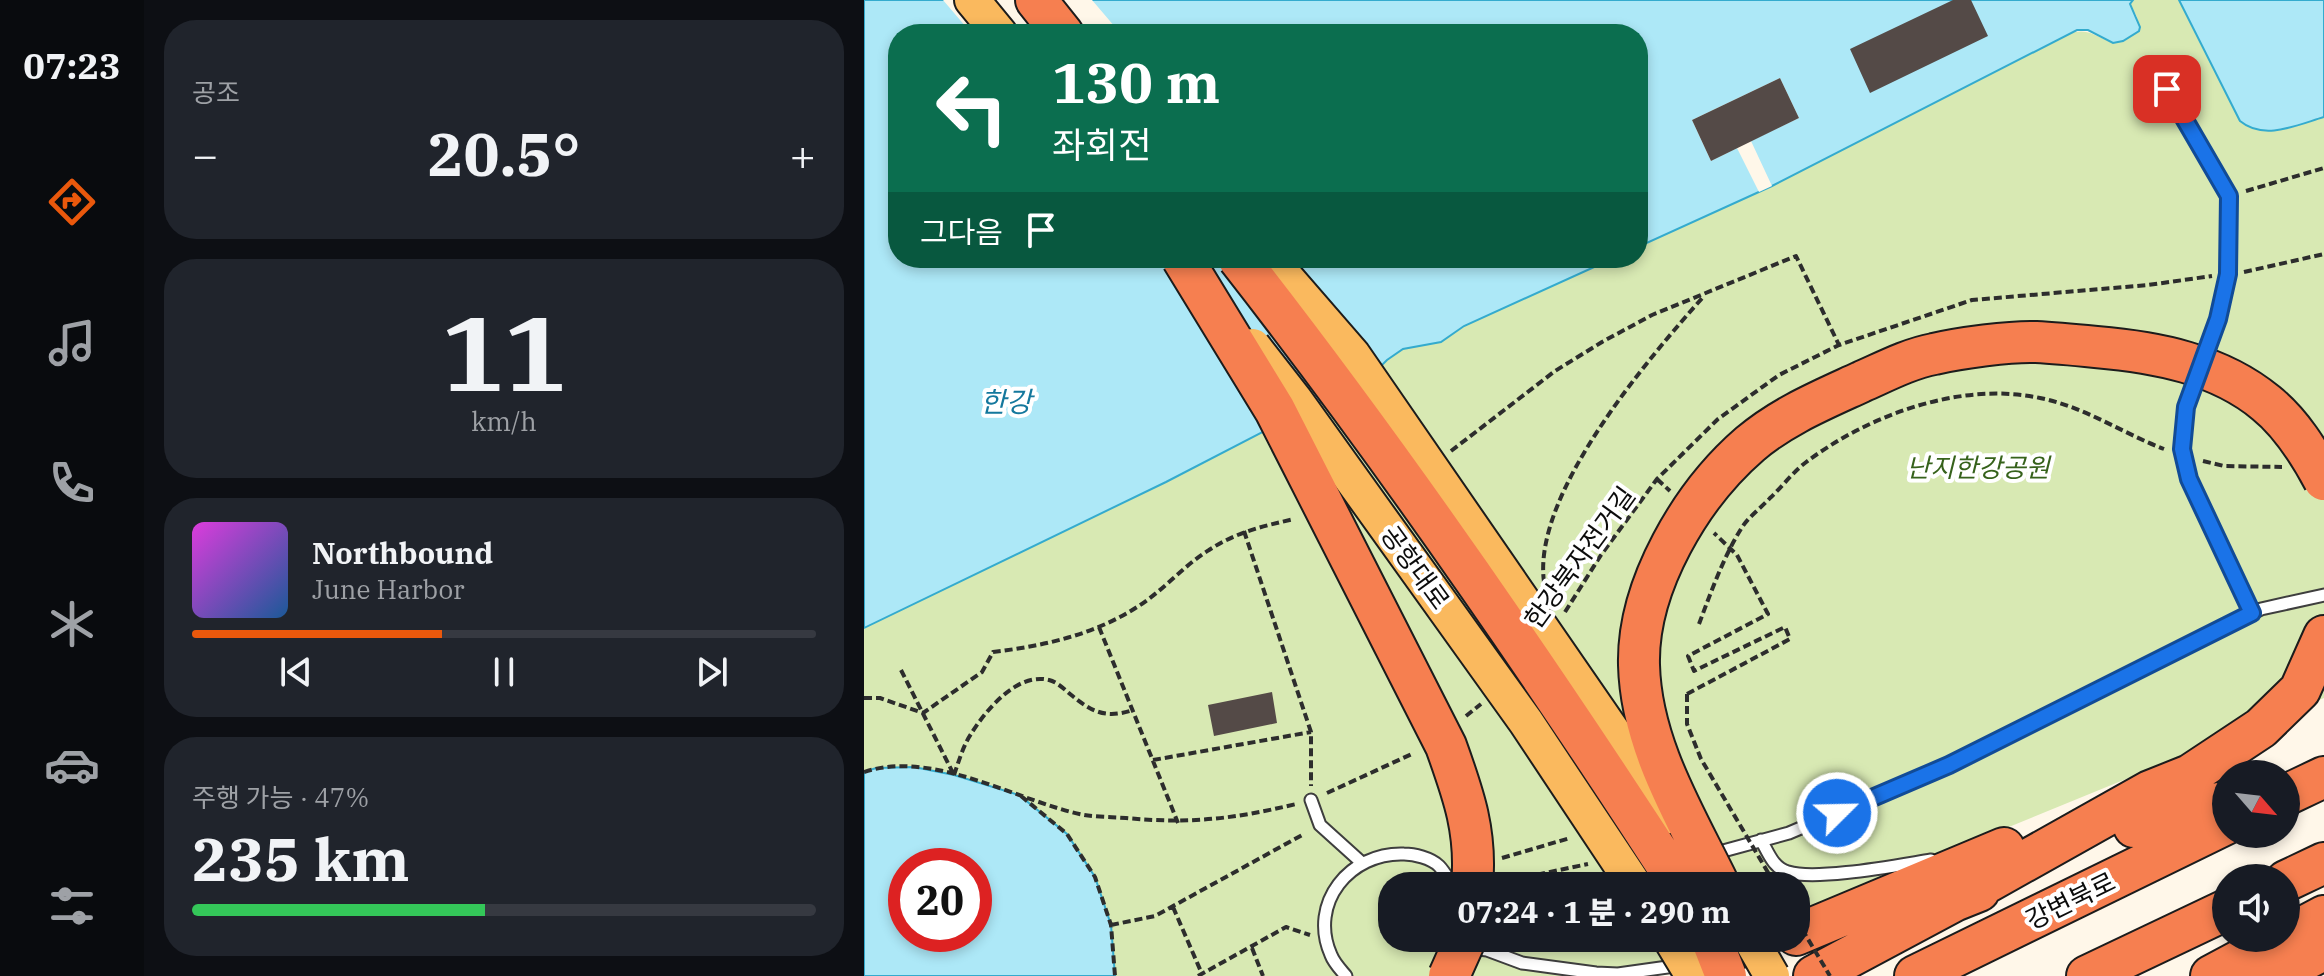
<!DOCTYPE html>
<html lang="ko">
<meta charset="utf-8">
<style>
:root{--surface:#171b24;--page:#20242c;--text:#f1f3f6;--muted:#9ea1a6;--line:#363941;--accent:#ea580c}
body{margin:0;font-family:"IBM Plex Serif","Noto Sans KR",serif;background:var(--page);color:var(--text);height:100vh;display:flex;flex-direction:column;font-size:30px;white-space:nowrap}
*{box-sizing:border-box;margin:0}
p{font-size:26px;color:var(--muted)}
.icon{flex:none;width:44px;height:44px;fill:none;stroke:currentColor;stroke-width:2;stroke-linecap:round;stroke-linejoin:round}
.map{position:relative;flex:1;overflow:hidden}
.sheet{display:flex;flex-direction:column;gap:20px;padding:20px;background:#0d0f14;width:720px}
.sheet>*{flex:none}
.top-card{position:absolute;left:24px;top:24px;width:760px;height:244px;border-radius:32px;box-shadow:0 4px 12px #0003;background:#0b6e4f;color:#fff;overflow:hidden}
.needle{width:52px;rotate:118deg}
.tools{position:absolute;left:1348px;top:760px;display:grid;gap:16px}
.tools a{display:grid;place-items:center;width:88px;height:88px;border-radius:50%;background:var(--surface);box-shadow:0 4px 12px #0003;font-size:40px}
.speed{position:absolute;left:24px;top:848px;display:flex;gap:16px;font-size:40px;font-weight:700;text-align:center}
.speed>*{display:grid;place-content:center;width:104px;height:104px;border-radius:50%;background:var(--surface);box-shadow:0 4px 12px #0003;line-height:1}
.speed .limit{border:12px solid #d22;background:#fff;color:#111}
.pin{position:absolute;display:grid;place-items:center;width:68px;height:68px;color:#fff;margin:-34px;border-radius:16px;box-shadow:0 4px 12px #0006}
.me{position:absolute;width:88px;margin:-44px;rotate:67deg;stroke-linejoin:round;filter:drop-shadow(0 0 6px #0008)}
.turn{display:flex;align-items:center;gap:28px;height:168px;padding:0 32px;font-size:36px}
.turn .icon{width:104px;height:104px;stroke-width:2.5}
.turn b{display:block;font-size:56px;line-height:68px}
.then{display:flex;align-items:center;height:76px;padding:0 32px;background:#0003;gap:16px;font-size:30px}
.big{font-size:60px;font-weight:800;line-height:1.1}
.sheet .card{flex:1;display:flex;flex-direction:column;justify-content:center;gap:12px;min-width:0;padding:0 28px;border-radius:32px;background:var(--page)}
.sheet .dial{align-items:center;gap:0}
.dial b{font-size:104px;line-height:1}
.song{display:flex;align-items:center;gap:24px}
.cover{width:96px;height:96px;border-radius:12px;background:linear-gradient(135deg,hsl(300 70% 55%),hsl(210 70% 35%))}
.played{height:8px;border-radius:4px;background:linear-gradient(90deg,var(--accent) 40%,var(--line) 40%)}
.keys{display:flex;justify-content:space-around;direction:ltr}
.heat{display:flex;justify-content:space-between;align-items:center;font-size:44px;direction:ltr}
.charge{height:12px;border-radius:6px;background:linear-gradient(90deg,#34c759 47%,var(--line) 0)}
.trip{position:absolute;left:514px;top:872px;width:432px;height:80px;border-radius:32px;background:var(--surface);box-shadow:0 4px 12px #0003;font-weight:800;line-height:80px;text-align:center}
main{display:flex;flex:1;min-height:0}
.tabs{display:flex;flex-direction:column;width:144px;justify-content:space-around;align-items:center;background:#090b0e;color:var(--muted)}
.tabs .icon{width:56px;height:56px}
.tabs .active{color:var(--accent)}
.tabs b{font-size:36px;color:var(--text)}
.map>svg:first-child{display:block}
.green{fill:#d8e9b3;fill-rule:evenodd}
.water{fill:#ade8f7;stroke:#34abce;stroke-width:2;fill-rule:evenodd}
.pier{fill:#fff7e9}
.building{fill:#544a47}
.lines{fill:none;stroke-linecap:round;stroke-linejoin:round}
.lane-casing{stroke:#3e3e3e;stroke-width:15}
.primary-casing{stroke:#1c1c1c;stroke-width:38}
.highway-casing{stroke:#1c1c1c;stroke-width:44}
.path{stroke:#2d2d2d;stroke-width:4;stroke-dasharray:8 4;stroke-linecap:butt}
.lane{stroke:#fff;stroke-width:11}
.primary{stroke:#fab95e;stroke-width:34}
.highway{stroke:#f67f50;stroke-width:40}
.primary-bridge-casing{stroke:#1c1c1c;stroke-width:38;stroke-linecap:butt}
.highway-bridge-casing{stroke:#1c1c1c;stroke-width:44;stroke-linecap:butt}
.path-bridge{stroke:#2d2d2d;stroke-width:4;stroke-dasharray:8 4;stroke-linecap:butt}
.primary-bridge{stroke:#fab95e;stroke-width:34}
.highway-bridge{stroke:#f67f50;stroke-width:40}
.route-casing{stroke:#114b97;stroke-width:20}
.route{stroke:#1a73e8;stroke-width:14}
.labels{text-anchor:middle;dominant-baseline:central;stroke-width:8;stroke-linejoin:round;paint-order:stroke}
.park-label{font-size:26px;font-style:italic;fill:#36621b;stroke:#fff}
.street-label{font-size:26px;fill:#0b0b0b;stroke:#fff}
.water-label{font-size:28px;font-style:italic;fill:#14789d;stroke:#fff}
</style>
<main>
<nav class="tabs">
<b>07:23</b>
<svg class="icon active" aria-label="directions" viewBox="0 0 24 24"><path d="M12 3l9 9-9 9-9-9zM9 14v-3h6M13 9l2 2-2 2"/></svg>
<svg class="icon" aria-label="music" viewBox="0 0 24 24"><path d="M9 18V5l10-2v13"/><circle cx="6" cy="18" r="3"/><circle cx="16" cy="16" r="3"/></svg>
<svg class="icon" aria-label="phone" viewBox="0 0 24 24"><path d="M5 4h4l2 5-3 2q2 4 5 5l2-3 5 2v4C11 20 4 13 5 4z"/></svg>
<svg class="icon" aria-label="climate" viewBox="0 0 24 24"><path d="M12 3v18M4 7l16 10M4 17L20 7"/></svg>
<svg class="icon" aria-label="car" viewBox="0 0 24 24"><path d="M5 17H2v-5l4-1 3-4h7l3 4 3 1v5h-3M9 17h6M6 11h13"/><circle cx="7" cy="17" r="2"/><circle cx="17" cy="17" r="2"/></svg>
<svg class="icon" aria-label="filters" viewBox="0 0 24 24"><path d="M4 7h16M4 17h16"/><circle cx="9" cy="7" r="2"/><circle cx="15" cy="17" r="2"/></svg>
</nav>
<section class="sheet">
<div class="card"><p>공조</p>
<div class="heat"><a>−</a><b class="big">20.5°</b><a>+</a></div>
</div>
<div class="card dial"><b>11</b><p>km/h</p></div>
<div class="card">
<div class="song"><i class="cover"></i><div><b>Northbound</b><p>June Harbor</p></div></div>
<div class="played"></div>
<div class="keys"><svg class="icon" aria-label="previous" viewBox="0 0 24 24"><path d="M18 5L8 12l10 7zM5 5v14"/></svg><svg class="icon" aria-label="pause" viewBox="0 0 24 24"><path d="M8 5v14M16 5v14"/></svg><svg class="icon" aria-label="next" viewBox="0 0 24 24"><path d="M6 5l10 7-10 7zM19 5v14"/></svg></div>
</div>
<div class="card"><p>주행 가능 · 47%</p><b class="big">235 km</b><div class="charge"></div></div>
</section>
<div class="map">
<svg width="1460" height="976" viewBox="0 0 1460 976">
<rect width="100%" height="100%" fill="#fff7e9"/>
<path class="green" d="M1269,0H1315L1376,120L1423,129L1460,117V698L932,914V886H528V938H876L789,976H0V628L302,482L507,376L523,360L539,349L577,342L600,326L750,258H774V247L908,186L1202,35C1236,20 1238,59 1275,31L1273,17L1266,3ZM42,866H110V934H42Z"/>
<path class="water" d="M0,0H1269L1266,4L1276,27L1275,31L1259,41L1249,43L1224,30H1213L908,186L774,247V34H34V258H750L600,326L577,342L539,349L523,360L507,376L302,482L0,628Z
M1315,0H1460V117C1433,125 1400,141 1376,121Z
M50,767L90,775L155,795L203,834L231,877L247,925L251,976H0V772L12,768ZM110,866V934H42V866Z"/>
<path class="pier" d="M79,0H228L257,34H108Z
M916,78L935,118L887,141L908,186L895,192L873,148L847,161L828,120Z"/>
<path class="building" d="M1089,0H1107L1124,36L1006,93L986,49Z
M916,78L935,118L847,161L828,120Z
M408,692L413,723L350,736L344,705Z"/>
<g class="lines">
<g class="lane-casing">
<path id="lane" d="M1287,63L1365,196L1364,274L1354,319L1322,407L1318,449L1325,479L1388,613
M447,800L456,825L497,862
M897,840C904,852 909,868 924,872C952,881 1035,865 1067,860
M848,854L925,833L1085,765L1397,609L1460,595
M741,886L762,880
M607,948L623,950L658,963L732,973L754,974L818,965
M482,976C477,970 470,963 467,955C444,903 486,852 540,854C550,854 567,858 575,866C580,871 585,880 589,886"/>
</g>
<g class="primary-casing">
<path id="primary" d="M108,0L136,34"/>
</g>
<g class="highway-casing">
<path id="highway" d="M172,0L199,34
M1422,795L1460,777
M1270,827L1311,809L1362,802
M1422,881L1460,863
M1090,901L1286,791L1326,775L1397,728L1436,690L1460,636
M932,935L1140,848
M1422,936L1460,916
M950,976L1090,901L1115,891
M1051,976L1362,824
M1223,976L1362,910
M1347,976L1418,938
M1408,976L1460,950"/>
</g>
<path class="path" d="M1382,191L1460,168
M1380,272L1460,254
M587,451L691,371L738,342L788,315L932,256L975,345
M1339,461L1360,466L1418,467
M793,479L806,491
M380,531L447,732V786
M680,582C668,494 784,359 840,296
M701,612L737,555L793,479L854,419L915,375L975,345L1108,300L1284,285L1348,276
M835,624C847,592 859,558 877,529C884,517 897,508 906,498C918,487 928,473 941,463C1004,415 1097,381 1176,398C1221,407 1258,433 1300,449
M235,627L314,823
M37,670L90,775
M823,694L926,639L921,627L830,671L824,656L904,614L873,555L850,533
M0,698H16L59,713L118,672L129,652C179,646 230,635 273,607C299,591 319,566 345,550C372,532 400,526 430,519
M602,716L617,704
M289,760L447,732
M0,772C70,749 152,801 220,815C233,817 248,817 262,818C326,824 370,819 432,804
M90,775C95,761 99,746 107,734C122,710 153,672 185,680C193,682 200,689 206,694C228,712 241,719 269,710
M463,793L550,753
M157,796L203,834L231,877L247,925L251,976
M638,858L706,838
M638,882L724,864
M309,907L338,974
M247,925L291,916L440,834
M388,948L399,976
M334,976L422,927L446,935"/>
<use href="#lane" class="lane"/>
<use href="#primary" class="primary"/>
<use href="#highway" class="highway"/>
<g class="primary-bridge-casing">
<path id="primary-bridge" d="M405,258L489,355L807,816
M389,346L431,400L662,722L771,886
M806,938L829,976
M886,938L908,976"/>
</g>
<g class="highway-bridge-casing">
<path id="highway-bridge" d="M318,258L411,410L582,746C600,796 613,833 608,886
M374,258C532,460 677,671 816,886
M855,885C821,815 777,745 775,665C773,586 827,495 886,444C919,416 958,400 997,382C1020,372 1044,359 1070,354C1095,348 1147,341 1172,342C1192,343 1212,345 1232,347C1292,352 1355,364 1402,403C1427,423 1445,452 1460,480
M847,938L862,976
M585,976L602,938"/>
</g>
<path class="path-bridge" d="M823,694V724L837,759L912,886
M932,919L966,976"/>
<use href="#primary-bridge" class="primary-bridge"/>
<use href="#highway-bridge" class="highway-bridge"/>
</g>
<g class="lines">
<g class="route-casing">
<path id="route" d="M973,813L1085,765L1388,613L1325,479L1318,449L1322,407L1354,319L1364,274L1365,196L1303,89"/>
</g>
<use href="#route" class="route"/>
</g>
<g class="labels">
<g class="park-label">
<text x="1114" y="467">난지한강공원</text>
</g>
<g class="street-label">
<text transform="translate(715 557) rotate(-54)">한강북자전거길</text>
<text transform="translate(552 567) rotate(54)">공항대로</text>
<text transform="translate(1206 900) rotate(-26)">강변북로</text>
</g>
<g class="water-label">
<text x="142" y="401">한강</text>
</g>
</g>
</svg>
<div class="tools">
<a><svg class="needle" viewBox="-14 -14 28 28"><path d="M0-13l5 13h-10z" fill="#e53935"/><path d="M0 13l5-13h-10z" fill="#9ea1a6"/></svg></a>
<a><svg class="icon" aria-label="sound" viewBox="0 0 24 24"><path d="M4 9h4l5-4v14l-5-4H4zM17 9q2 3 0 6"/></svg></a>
</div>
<div class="speed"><div class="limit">20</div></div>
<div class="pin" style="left:1303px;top:89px;background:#d93025"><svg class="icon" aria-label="arrive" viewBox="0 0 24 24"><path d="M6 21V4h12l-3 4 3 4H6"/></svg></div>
<svg class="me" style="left:973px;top:813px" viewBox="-20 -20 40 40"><circle r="17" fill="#1a73e8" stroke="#fff" stroke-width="3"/><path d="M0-11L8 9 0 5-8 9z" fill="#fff"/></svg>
<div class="trip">07:24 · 1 분 · 290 m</div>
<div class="top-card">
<div class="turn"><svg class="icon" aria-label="left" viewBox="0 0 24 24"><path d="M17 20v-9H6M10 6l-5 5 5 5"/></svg><div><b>130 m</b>좌회전</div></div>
<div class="then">그다음<svg class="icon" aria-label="arrive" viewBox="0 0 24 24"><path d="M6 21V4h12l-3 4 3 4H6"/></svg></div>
</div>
</div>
</main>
